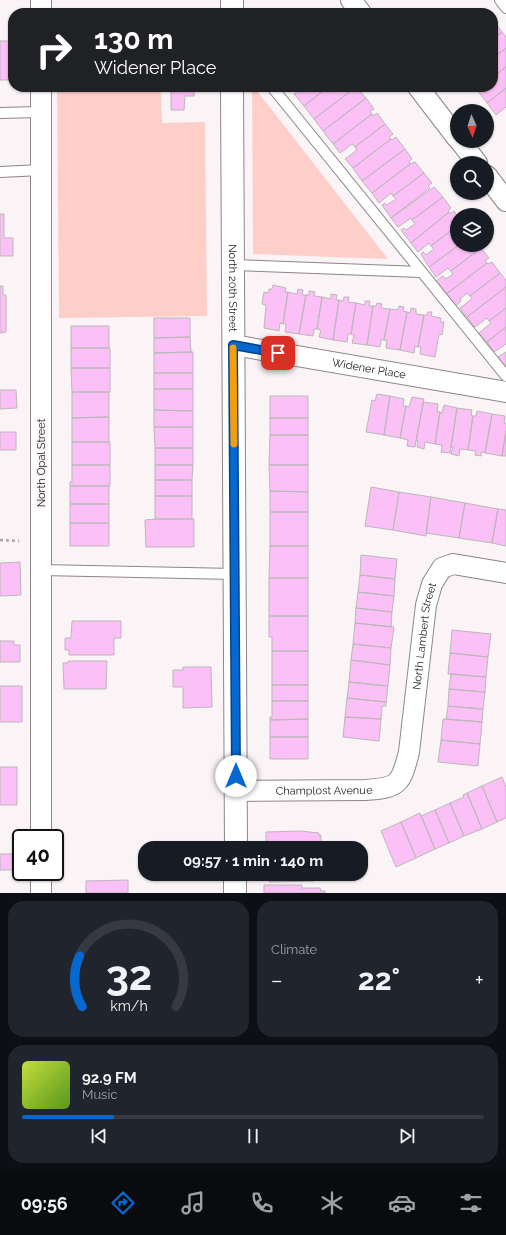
<!DOCTYPE html>
<meta charset="utf-8">
<style>
:root{--surface:#171b24;--page:#20242c;--text:#f1f3f6;--muted:#9ea1a6;--line:#363941;--accent:#0569d1}
body{margin:0;font-family:Raleway,sans-serif;background:var(--page);color:var(--text);height:100vh;display:flex;flex-direction:column;font-size:15px;white-space:nowrap}
*{box-sizing:border-box;margin:0}
p{font-size:13px;color:var(--muted)}
.icon{flex:none;width:22px;height:22px;fill:none;stroke:currentColor;stroke-width:2;stroke-linecap:round;stroke-linejoin:round}
.map{position:relative;height:893px;overflow:hidden}
.side{display:flex;flex-direction:column;gap:8px;padding:8px;background:#0d0f14;flex:1}
.side>*{flex:none}
.hud{position:absolute;left:8px;top:8px;width:490px;height:84px;border-radius:16px;box-shadow:0 1px 3px #0004;background:#202124;color:#fff;overflow:hidden}
.needle{width:26px;rotate:177deg}
.fabs{position:absolute;left:450px;top:104px;display:grid;gap:8px}
.fabs a{display:grid;place-items:center;width:44px;height:44px;border-radius:50%;background:var(--surface);box-shadow:0 1px 3px #0004;font-size:20px}
.speed{position:absolute;left:12px;top:829px;display:flex;gap:8px;font-size:20px;font-weight:700;text-align:center}
.speed>*{display:grid;place-content:center;width:52px;height:52px;border-radius:50%;background:var(--surface);box-shadow:0 1px 3px #0004;line-height:1}
.speed .limit{border:2px solid #111;border-radius:6px;background:#fff;color:#111}
.pin{position:absolute;display:grid;place-items:center;width:34px;height:34px;color:#fff;margin:-17px;border-radius:8px;box-shadow:0 2px 6px #0006}
.me{position:absolute;width:44px;margin:-22px;rotate:0deg;stroke-linejoin:round;filter:drop-shadow(0 0 3px #0008)}
.turn{display:flex;align-items:center;gap:14px;height:84px;padding:0 20px;font-size:18px}
.turn .icon{width:52px;height:52px;stroke-width:2.5}
.turn b{display:block;font-size:28px;line-height:34px}
.big{font-size:30px;font-weight:700;line-height:1.1}
.side .tile{flex:1;display:flex;flex-direction:column;justify-content:center;gap:6px;min-width:0;padding:0 14px;border-radius:16px;background:var(--page)}
.side .dial{align-items:center;gap:0}
.dial svg{height:104px;overflow:visible;fill:none;stroke:var(--line);stroke-width:7;stroke-linecap:round;text-anchor:middle}
.dial text{fill:var(--text);stroke:none}
.song{display:flex;align-items:center;gap:12px}
.cover{width:48px;height:48px;border-radius:6px;background:linear-gradient(135deg,hsl(70 70% 55%),hsl(90 70% 35%))}
.played{height:4px;border-radius:2px;background:linear-gradient(90deg,var(--accent) 20%,var(--line) 20%)}
.keys{display:flex;justify-content:space-around;direction:ltr}
.heat{display:flex;justify-content:space-between;align-items:center;font-size:22px;direction:ltr}
.side .tiles{flex:1;display:grid;gap:8px;grid-template-columns:1fr 1fr}
.tile:last-child{grid-column:span 2}
.trip{position:absolute;left:138px;top:841px;width:230px;height:40px;border-radius:16px;background:var(--surface);box-shadow:0 1px 3px #0004;font-weight:700;line-height:40px;text-align:center}
.dock{display:flex;height:64px;justify-content:space-around;align-items:center;background:#090b0e;color:var(--muted)}
.dock .icon{width:28px;height:28px}
.dock .selected{color:var(--accent)}
.dock b{font-size:18px;color:var(--text)}
.map>svg:first-child{display:block}
.green{fill:#fecec9}
.building{fill:#fbc0f5;stroke:#bcb7bb}
.lines{fill:none;stroke-linecap:round;stroke-linejoin:round}
.lane-casing{stroke:#8c8689;stroke-width:12}
.street-casing{stroke:#8c8689;stroke-width:22}
.secondary-casing{stroke:#8c8689;stroke-width:24}
.path{stroke:#aba7a9;stroke-width:2.5;stroke-dasharray:3 3;stroke-linecap:butt}
.lane{stroke:#fff;stroke-width:10}
.street{stroke:#fff;stroke-width:20}
.secondary{stroke:#fff;stroke-width:22}
.route-casing{stroke:#034488;stroke-width:10}
.route{stroke:#0569d1;stroke-width:7}
.slow{stroke:#f59e0b;stroke-width:7}
.labels{text-anchor:middle;dominant-baseline:central;stroke-width:4;stroke-linejoin:round;paint-order:stroke}
.street-label{font-size:11px;fill:#1d1b1c;stroke:#faf4f7}
</style>
<div class="map">
<svg width="506" height="893" viewBox="0 0 506 893">
<rect width="100%" height="100%" fill="#faf4f7"/>
<path class="green" d="M57,87H161L162,123L205,122L207,316L59,318Z
M252,87H254L388,259L253,254Z"/>
<path class="building" d="M493,20L502,32L493,39Z
M502,32L506,37V48L493,58V39Z
M0,41H13V80H0Z
M506,48V67L493,77V58Z
M506,67V88L487,103L477,90L480,87H493V77Z
M171,87H194V96H185L184,110H171Z
M303,87H328L304,106L294,94Z
M328,87H351L352,90L314,119L304,106Z
M470,87H480L473,92Z
M357,88L366,98L323,131L314,119L352,90L353,91Z
M506,88V107L496,115L487,103Z
M366,98L374,109L370,111L372,114L333,144L323,131Z
M377,113L385,124L355,147L352,144L340,153L333,144L372,114L373,116Z
M385,124L393,134L389,137L391,139L353,168L345,159L357,150L355,147Z
M396,137L405,149L362,181L353,168L391,139L392,140Z
M405,149L412,159L409,161L410,164L372,193L362,181Z
M415,162L424,173L393,196L391,193L379,203L372,193L410,164Z
M424,173L432,183L428,186L430,188L391,218L382,205L385,203L387,205L396,199L393,196Z
M434,187L443,197L412,220L411,218L398,227L391,218Z
M443,197L451,208L448,211L449,212L411,243L401,230L404,228L406,230L415,224L412,220Z
M454,211L457,216V226L431,246L429,243L418,252L411,243L449,212L450,214Z
M0,214H4V238H13V256H0Z
M457,226V245H459L429,267L421,254L423,252L426,255L434,249L431,246Z
M459,245H479L481,248L451,271L448,268L436,277L429,267Z
M481,248L489,258L485,261L487,263L445,295L435,282L443,276L446,279L453,274L451,271Z
M492,262L500,273L470,296L467,293L460,299L461,301L454,307L445,295L487,263L488,264Z
M500,273L506,280V287L467,317L460,308L472,299L470,296Z
M273,285L286,288L285,292H288L283,324L280,323L279,331L264,328L266,305L262,304L264,292L268,293L269,289H272Z
M0,286H3V295H6V332L0,333Z
M506,287V308L489,321L487,318L475,327L467,317Z
M298,289L303,290L302,295H306L299,334L285,332L286,324H283L288,292L297,294Z
M309,291L315,292L314,296L322,297L317,329H314L313,336L299,334L306,295H309Z
M331,294L337,295L336,300H339L333,340L319,337L321,330L317,329L322,297L331,299Z
M344,297H349L348,302L356,303L351,334H348L347,342L333,340L339,300L343,301Z
M365,301H370L369,306H373L367,345L352,343L354,335L351,334L356,303L365,305Z
M377,303L382,304L381,308L390,309L384,340H381L380,347L367,345L373,306H376Z
M399,306L404,307L403,311L407,312L400,350L386,348L387,341L384,340L390,309L398,310Z
M411,308L416,309V314L424,315L418,347L415,346L414,353L400,350L407,312L410,313Z
M506,308V327L487,342L479,333L491,323L489,321Z
M428,312H432L431,316L441,318L440,322H444L442,335L439,334L435,357L420,354L421,347H418L424,315H427Z
M154,318H190V337L154,338Z
M71,326H109V348H71Z
M506,327V344L494,352L487,342Z
M190,337L191,352L154,353V338Z
M71,348H110V368H71Z
M193,352V373H154V353Z
M506,352V367L498,357Z
M71,368H110V392H72Z
M154,373H193V389H154Z
M154,389H193V411L154,410Z
M0,390H16L17,408L0,409Z
M72,392H109V417L72,418Z
M377,394L390,396L384,435L366,432L372,400L375,401Z
M270,396H308V418H270Z
M390,396L404,399L403,406H406L400,438L384,435Z
M412,397L424,399L415,447L407,446L408,440L400,438L406,406L409,407Z
M423,402L438,404L437,411L440,412L435,444L425,442L424,449L417,447L418,441H416Z
M444,405L457,408L450,453L441,452L442,445L435,444L440,412L442,413Z
M457,408L472,410L471,415L473,416L468,450L460,449L459,456L451,454L453,447H451Z
M154,410L193,411V427H154Z
M477,411L492,414L485,453L481,452V456L475,455L476,451L468,450L473,416H476Z
M492,414L505,416L504,423H506V431L502,456L485,453Z
M109,417V442H72V418Z
M270,418H308V435H270Z
M154,427H193V448H155Z
M506,431V456H502Z
M0,432H16V450H0Z
M270,435H308V465H269Z
M72,442H110V465H72Z
M155,448H193V465H155Z
M72,465H110V486H70V482H72Z
M155,465H193L192,480H155Z
M269,465H308V492L270,491Z
M155,480H192V496H155Z
M70,486H109V504H70Z
M371,487L399,492L393,530L365,526Z
M270,491L308,492V512H270Z
M399,492L431,497L426,536L393,530Z
M155,496H192V519H155Z
M431,497L465,503L459,538L426,533Z
M465,503L498,509L492,543L459,538Z
M70,504H109V523H70Z
M498,509L506,510V546L492,543Z
M270,512H308V546H270Z
M155,519H194V547H146L145,520Z
M70,523H109V546H70Z
M270,546H308V578H269Z
M361,555L397,559L395,579L360,575Z
M20,562L21,595L0,596V563Z
M360,575L395,579L394,596L358,592Z
M269,578H308V616H269Z
M358,592L394,596L392,612L356,608Z
M356,608L392,612L391,627L355,623Z
M269,616H308V651H272V637H269Z
M72,621H121V638H114V655H69V650H65V638H71Z
M355,623L394,627L391,648L353,644Z
M452,630L491,634L488,657L450,653Z
M0,641H14V645H20V662H0Z
M353,644L391,648L390,665L351,660Z
M272,651H308V685H272Z
M450,653L488,657L486,677L448,674Z
M351,660L390,665L388,686L349,682Z
M68,661H107L106,689H64L63,663H68Z
M183,667H211L212,707L183,708V687H173V670H183Z
M451,674L486,677L485,692L449,689Z
M349,682L388,686L386,702L347,698Z
M272,685H308V701H272Z
M0,686H22V722H0Z
M449,689L485,692L483,709L448,706Z
M347,698L386,702V706H382L381,719L345,717Z
M272,701H308V719L270,720V717H272Z
M448,706L483,709L482,722L446,719Z
M345,717L381,719L379,741L343,737Z
M308,719V737H270V720Z
M443,719L482,722L480,744L441,740Z
M270,737H308V759H270Z
M441,740L480,744L478,766L438,762Z
M0,767H17V805H0Z
M502,777L506,787V818L497,822L482,786Z
M482,786L497,822L482,829L467,793Z
M467,793L482,829L464,836L450,803L464,797L463,795Z
M450,803L464,836L449,843L435,810Z
M435,810L449,843L435,849L421,816Z
M420,813L435,849L416,858L401,822Z
M401,822L416,858L396,867L381,831Z
M300,831L319,833V836L321,835V847L270,848V846H266V832Z
M0,854H16V862H21V870H0Z
M270,874H314V881L270,882L268,880V875Z
M128,880V893H86V881Z
M264,885H302V888H320L321,891H325V893H264Z"/>
<g class="lines">
<g class="lane-casing">
<path id="lane" d="M500,0L506,8
M272,87L506,376
M0,113L41,112
M0,172L41,170
M233,265L421,272
M41,570L235,574"/>
</g>
<g class="street-casing">
<g id="street">
<path d="M41,0V13"/>
<path d="M351,0L361,13"/>
<path d="M41,87V838"/>
<path d="M418,87L457,138"/>
<path d="M460,141L477,163"/>
<path d="M487,176L506,201"/>
<path id="s1" d="M233,345L506,392"/>
<path id="s2" d="M236,791L365,790C399,788 401,784 409,752L426,605L432,584L442,568L453,564L506,573"/>
<path d="M41,872V893"/>
</g>
</g>
<g class="secondary-casing">
<g id="secondary">
<path d="M232,0V13"/>
<path id="s3" d="M232,87L236,848"/>
<path d="M235,893V874"/>
</g>
</g>
<path class="path" d="M0,540L19,541"/>
<use href="#lane" class="lane"/>
<use href="#street" class="street"/>
<use href="#secondary" class="secondary"/>
</g>
<g class="lines">
<g class="route-casing">
<path id="route" d="M236,776L233,345L278,353"/>
</g>
<use href="#route" class="route"/>
<path class="slow" d="M233,348L234,444"/>
</g>
<g class="labels">
<g class="street-label">
<text stroke="none"><textPath href="#s3" startOffset="201">North 20th Street</textPath></text>
<text stroke="none"><textPath href="#s1" startOffset="138">Widener Place</textPath></text>
<text transform="translate(41 463) rotate(-90)">North Opal Street</text>
<text stroke="none"><textPath href="#s2" startOffset="312">North Lambert Street</textPath></text>
<text stroke="none"><textPath href="#s2" startOffset="88">Champlost Avenue</textPath></text>
</g>
</g>
</svg>
<div class="fabs">
<a><svg class="needle" viewBox="-14 -14 28 28"><path d="M0-13l5 13h-10z" fill="#e53935"/><path d="M0 13l5-13h-10z" fill="#9ea1a6"/></svg></a>
<a><svg class="icon" aria-label="search" viewBox="0 0 24 24"><circle cx="10" cy="10" r="6"/><path d="M15 15l6 6"/></svg></a>
<a><svg class="icon" aria-label="layers" viewBox="0 0 24 24"><path d="M12 4l9 5-9 5-9-5zM3 14l9 5 9-5"/></svg></a>
</div>
<div class="speed"><div class="limit">40</div></div>
<div class="pin" style="left:278px;top:353px;background:#d93025"><svg class="icon" aria-label="arrive" viewBox="0 0 24 24"><path d="M6 21V4h12l-3 4 3 4H6"/></svg></div>
<svg class="me" style="left:236px;top:776px" viewBox="-20 -20 40 40"><circle r="19" fill="#fff"/><path d="M0-13L10 11 0 6-10 11z" fill="#0569d1"/></svg>
<div class="trip">09:57 · 1 min · 140 m</div>
<div class="hud">
<div class="turn"><svg class="icon" aria-label="right" viewBox="0 0 24 24"><path d="M7 20v-9h11M14 6l5 5-5 5"/></svg><div><b>130 m</b>Widener Place</div></div>
</div>
</div>
<section class="side">
<div class="tiles">
<div class="tile dial"><svg viewBox="0 0 100 80">
<path d="M14 69A42 42 0 1 1 86 69"/>
<path d="M14 69A42 42 0 0 1 12 30" stroke="#0569d1"/>
<text x="50" y="56" font-size="32" font-weight="700">32</text>
<text x="50" y="72" font-size="11">km/h</text>
</svg></div>
<div class="tile"><p>Climate</p>
<div class="heat"><a>−</a><b class="big">22°</b><a>+</a></div>
</div>
<div class="tile">
<div class="song"><i class="cover"></i><div><b>92.9 FM</b><p>Music</p></div></div>
<div class="played"></div>
<div class="keys"><svg class="icon" aria-label="previous" viewBox="0 0 24 24"><path d="M18 5L8 12l10 7zM5 5v14"/></svg><svg class="icon" aria-label="pause" viewBox="0 0 24 24"><path d="M8 5v14M16 5v14"/></svg><svg class="icon" aria-label="next" viewBox="0 0 24 24"><path d="M6 5l10 7-10 7zM19 5v14"/></svg></div>
</div>
</div>
</section>
<nav class="dock">
<b>09:56</b>
<svg class="icon selected" aria-label="directions" viewBox="0 0 24 24"><path d="M12 3l9 9-9 9-9-9zM9 14v-3h6M13 9l2 2-2 2"/></svg>
<svg class="icon" aria-label="music" viewBox="0 0 24 24"><path d="M9 18V5l10-2v13"/><circle cx="6" cy="18" r="3"/><circle cx="16" cy="16" r="3"/></svg>
<svg class="icon" aria-label="phone" viewBox="0 0 24 24"><path d="M5 4h4l2 5-3 2q2 4 5 5l2-3 5 2v4C11 20 4 13 5 4z"/></svg>
<svg class="icon" aria-label="climate" viewBox="0 0 24 24"><path d="M12 3v18M4 7l16 10M4 17L20 7"/></svg>
<svg class="icon" aria-label="car" viewBox="0 0 24 24"><path d="M5 17H2v-5l4-1 3-4h7l3 4 3 1v5h-3M9 17h6M6 11h13"/><circle cx="7" cy="17" r="2"/><circle cx="17" cy="17" r="2"/></svg>
<svg class="icon" aria-label="filters" viewBox="0 0 24 24"><path d="M4 7h16M4 17h16"/><circle cx="9" cy="7" r="2"/><circle cx="15" cy="17" r="2"/></svg>
</nav>
